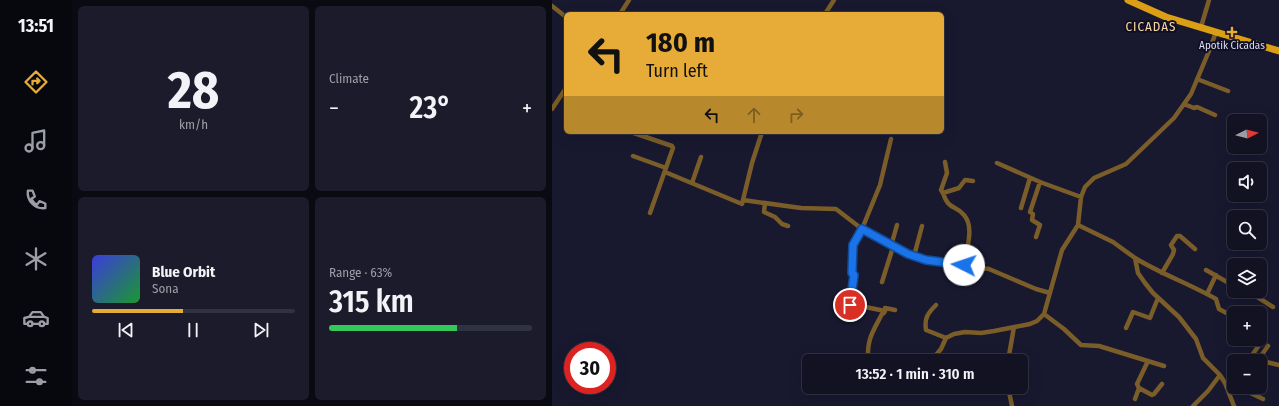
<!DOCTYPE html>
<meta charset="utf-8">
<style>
:root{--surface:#121223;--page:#1b1b2b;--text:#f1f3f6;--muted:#9c9ea6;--line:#313241;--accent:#e7ac37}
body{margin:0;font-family:"Fira Sans Condensed",sans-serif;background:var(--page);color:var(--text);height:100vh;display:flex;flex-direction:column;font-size:15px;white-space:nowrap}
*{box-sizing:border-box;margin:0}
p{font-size:13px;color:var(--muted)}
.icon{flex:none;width:22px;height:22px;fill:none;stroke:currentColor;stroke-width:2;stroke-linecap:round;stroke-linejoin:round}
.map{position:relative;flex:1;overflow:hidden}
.details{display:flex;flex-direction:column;gap:6px;padding:6px;background:#0a0a13;width:480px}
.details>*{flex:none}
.top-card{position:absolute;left:12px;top:12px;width:380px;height:122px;border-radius:6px;box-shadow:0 4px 16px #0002,0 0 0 1px var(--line);background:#e7ac37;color:#111;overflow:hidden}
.needle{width:26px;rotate:84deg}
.tools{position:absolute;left:675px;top:114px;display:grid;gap:8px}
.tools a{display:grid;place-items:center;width:40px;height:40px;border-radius:6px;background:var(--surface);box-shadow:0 4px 16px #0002,0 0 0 1px var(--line);font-size:20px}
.speed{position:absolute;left:12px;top:342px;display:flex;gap:8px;font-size:20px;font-weight:700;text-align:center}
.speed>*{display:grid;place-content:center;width:52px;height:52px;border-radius:50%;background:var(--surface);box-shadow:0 4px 16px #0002,0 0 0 1px var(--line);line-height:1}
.speed .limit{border:6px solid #d22;background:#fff;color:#111}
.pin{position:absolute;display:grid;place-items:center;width:34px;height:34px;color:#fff;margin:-17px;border:2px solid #fff;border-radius:50%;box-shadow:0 1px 4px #0007}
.me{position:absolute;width:44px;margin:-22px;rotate:274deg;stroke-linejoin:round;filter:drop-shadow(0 0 3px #0008)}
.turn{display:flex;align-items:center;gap:14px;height:84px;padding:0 16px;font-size:18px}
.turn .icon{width:52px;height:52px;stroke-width:2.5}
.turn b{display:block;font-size:28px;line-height:34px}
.lanes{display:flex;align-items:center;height:38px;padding:0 16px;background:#0003;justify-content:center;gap:20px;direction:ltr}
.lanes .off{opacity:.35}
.big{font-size:30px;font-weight:600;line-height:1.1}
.details .card{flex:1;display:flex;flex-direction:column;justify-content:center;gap:6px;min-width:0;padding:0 14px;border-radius:6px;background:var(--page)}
.details .dial{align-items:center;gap:0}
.dial b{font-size:52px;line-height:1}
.song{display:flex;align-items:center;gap:12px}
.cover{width:48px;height:48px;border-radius:6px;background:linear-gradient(135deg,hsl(240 70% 55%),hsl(130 70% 35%))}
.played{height:4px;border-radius:2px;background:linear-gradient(90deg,var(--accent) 45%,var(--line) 45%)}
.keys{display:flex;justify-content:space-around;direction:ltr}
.heat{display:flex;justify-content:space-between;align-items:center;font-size:22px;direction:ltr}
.charge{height:6px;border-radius:3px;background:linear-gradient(90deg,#34c759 63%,var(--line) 0)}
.details .tiles{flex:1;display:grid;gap:6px;grid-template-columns:repeat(2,1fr)}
.trip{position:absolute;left:250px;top:354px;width:226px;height:40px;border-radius:6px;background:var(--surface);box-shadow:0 4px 16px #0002,0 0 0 1px var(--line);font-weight:600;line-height:40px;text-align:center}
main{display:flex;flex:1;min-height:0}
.menu{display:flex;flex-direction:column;width:72px;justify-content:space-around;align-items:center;background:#07070e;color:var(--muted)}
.menu .icon{width:28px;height:28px}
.menu .selected{color:var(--accent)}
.menu b{font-size:18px;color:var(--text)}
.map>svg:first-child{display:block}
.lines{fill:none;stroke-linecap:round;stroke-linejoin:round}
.street{stroke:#7a5d28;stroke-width:4.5}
.primary{stroke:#dc9e14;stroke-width:7}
.route-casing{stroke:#114b97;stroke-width:10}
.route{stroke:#1a73e8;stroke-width:7}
.poi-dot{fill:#e7ac37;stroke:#0f0f25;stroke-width:1.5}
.labels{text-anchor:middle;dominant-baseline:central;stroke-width:4;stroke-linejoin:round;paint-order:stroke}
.poi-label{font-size:11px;fill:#dbdded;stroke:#0f0f25}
.quarter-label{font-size:13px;letter-spacing:1px;fill:#fad8a1;stroke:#0f0f25}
</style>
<main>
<nav class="menu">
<b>13:51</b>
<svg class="icon selected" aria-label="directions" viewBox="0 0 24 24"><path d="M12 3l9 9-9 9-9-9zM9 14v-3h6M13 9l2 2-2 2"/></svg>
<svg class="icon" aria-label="music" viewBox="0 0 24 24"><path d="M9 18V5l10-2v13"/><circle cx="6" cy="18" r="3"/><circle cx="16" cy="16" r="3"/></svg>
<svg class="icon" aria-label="phone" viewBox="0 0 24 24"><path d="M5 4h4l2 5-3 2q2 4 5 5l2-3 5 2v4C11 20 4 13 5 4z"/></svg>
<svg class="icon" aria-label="climate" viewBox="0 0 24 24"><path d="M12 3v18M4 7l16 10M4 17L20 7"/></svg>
<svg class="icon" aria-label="car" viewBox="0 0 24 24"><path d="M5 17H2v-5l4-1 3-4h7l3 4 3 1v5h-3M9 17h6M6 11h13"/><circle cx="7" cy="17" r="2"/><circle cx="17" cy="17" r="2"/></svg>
<svg class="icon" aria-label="filters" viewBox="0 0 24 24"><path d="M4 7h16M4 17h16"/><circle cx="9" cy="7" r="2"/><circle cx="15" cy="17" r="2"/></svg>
</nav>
<section class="details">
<div class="tiles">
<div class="card dial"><b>28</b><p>km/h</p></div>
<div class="card"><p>Climate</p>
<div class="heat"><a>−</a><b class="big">23°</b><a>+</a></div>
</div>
<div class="card">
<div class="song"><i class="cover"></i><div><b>Blue Orbit</b><p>Sona</p></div></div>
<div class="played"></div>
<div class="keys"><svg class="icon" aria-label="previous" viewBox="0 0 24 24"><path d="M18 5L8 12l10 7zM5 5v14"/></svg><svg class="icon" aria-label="pause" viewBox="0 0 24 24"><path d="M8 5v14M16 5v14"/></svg><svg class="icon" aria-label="next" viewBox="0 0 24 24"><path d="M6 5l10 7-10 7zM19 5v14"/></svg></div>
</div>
<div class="card"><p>Range · 63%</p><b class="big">315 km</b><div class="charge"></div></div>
</div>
</section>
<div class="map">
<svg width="727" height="406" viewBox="0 0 727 406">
<rect width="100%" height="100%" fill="#18182f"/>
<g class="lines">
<path class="street" d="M0,6L14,17
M68,14L77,0
M273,14L282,0
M649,27L657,0
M645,79L676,91
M632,104L642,108L645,107L663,115
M0,109L14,88
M79,132L120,146L121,148L98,213
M81,156L114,168
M393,162L395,173L389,190L391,193L407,188L413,180L421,181
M445,163L488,182L529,197
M113,172L190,204L200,163L210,132
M140,183L149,157
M391,193C397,211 403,204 412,215C423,227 414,251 412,265
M191,200L249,208L284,209L310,229L356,254L383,262L437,269L484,289L498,293
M213,203L212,212L223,217L230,224L236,226
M469,208L478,178
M526,225L561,242L583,258L586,273L593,283L601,293L627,317L644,339L651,358L668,375L673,383L682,406
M484,237L488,225L480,220L481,214L478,212L488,182
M339,246L345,225
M362,256L370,226
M583,258C609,274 638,284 664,299L667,309L682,317
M654,270L682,286
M610,273L621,254L622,250L619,245L625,236H628L643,249
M330,282L341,247
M691,291L699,296H704L721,307
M655,294L664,275
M298,305L303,275L300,273L301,242L310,229L328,185L339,139
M384,305C376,313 372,318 374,330L394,338
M288,311L292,304L294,303L328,310L333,311V308L343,310
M492,314L512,329L529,345L547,346L612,366
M574,328L581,312L598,318L606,298
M698,358L710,341
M706,360L716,346
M316,361C315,339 320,333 330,314L332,313L333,311
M379,361L389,349L394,338L402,334L413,332L429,333L442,331L478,324L485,321L492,314L510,250L526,225L529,197L533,187L542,178L574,164L622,118L639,94L657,51L664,32
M456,361L462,327
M697,361L698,358L702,359L727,365
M673,383L682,386
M456,387L460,406
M686,387L711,399
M587,388L600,395L602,394L610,384
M583,399L587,388L585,384L596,361
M641,406L656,391L668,375"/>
<path class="primary" d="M576,0L614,17L727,51"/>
</g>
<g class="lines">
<g class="route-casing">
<path id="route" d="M298,305L302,275L300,273L301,245L310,229L356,254L374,260L412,265"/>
</g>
<use href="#route" class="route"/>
</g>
<path class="poi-dot" d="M678 26h4v4h4v4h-4v4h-4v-4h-4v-4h4z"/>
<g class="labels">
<g class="poi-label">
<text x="680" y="45">Apotik Cicadas</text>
</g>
<g class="quarter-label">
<text x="599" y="26">CICADAS</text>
</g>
</g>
</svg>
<div class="tools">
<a><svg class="needle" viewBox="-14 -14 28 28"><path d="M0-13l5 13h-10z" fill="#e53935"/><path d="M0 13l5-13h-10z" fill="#9c9ea6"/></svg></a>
<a><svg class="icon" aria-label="sound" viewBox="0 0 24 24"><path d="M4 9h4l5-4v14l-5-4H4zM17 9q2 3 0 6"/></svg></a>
<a><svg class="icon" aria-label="search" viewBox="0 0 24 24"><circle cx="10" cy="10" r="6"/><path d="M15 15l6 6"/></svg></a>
<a><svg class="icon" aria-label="layers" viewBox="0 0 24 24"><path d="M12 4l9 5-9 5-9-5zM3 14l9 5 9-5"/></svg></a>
<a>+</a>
<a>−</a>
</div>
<div class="speed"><div class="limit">30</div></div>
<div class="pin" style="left:298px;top:305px;background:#d93025"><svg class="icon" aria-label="arrive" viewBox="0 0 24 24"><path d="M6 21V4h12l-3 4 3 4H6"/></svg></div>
<svg class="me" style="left:412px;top:265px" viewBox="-20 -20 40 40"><circle r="19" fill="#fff"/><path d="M0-13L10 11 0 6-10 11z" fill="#1a73e8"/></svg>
<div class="trip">13:52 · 1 min · 310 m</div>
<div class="top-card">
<div class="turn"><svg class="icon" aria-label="left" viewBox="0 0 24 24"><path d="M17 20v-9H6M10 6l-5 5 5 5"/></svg><div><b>180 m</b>Turn left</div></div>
<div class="lanes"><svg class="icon" aria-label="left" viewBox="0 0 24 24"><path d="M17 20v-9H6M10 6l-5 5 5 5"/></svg><svg class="icon off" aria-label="ahead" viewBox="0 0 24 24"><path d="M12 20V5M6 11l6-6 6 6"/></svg><svg class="icon off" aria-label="right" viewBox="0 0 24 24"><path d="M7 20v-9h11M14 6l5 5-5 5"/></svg></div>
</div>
</div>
</main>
